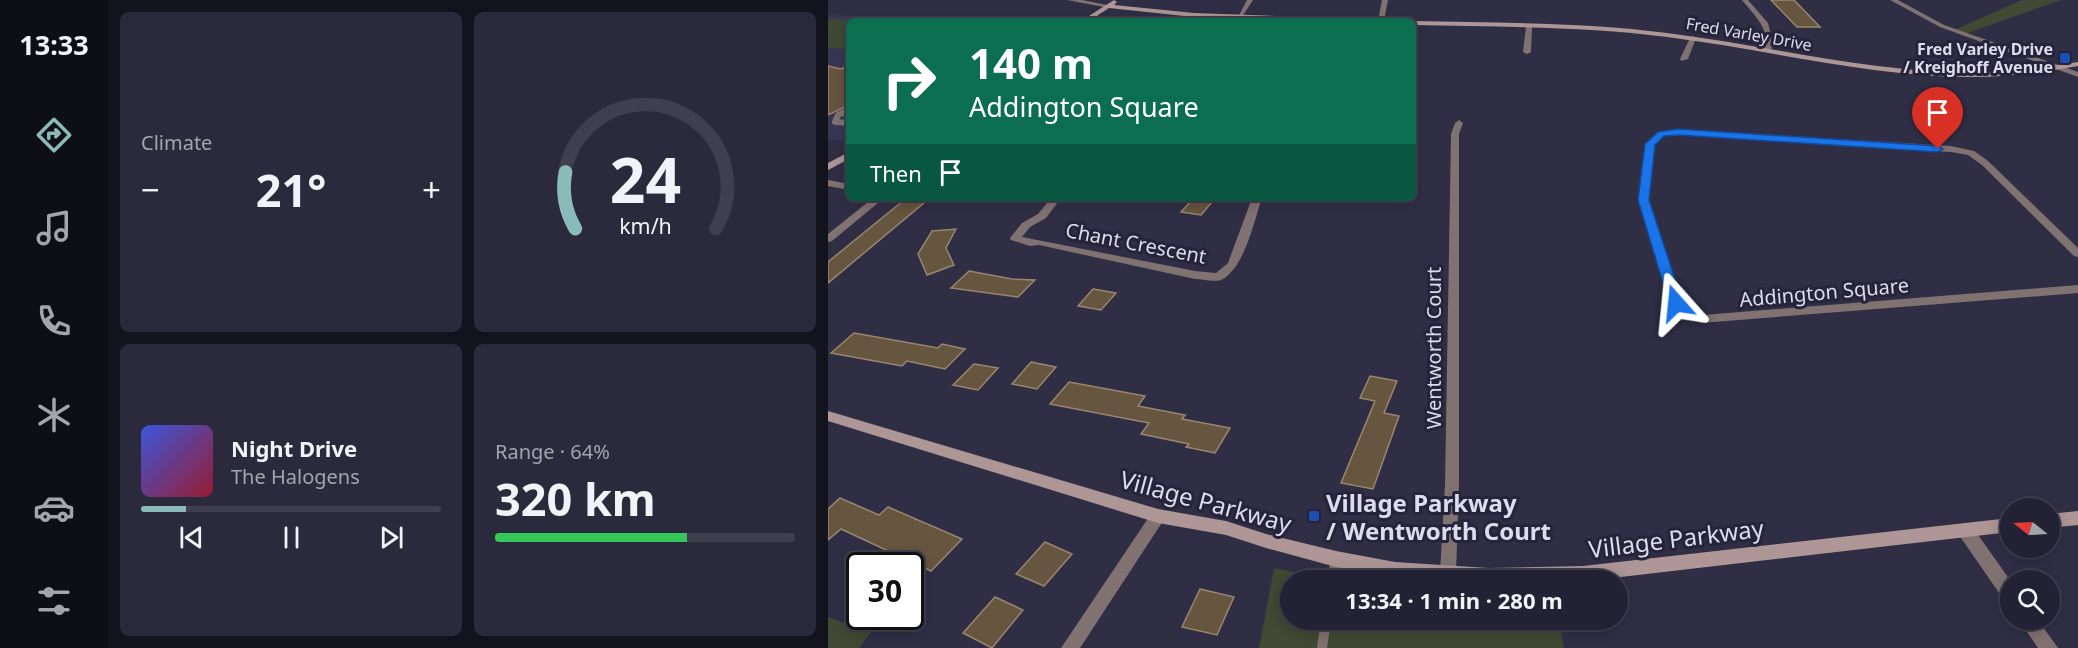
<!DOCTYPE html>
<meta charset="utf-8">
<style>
:root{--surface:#232234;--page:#2b2a3c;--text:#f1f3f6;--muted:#a3a4ac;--line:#403f4f;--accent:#8bbbb9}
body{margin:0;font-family:"Noto Sans",sans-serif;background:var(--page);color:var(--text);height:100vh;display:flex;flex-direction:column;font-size:22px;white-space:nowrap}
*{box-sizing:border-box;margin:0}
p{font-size:20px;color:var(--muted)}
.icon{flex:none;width:33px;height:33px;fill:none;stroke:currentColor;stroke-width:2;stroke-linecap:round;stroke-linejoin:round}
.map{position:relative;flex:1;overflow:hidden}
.sheet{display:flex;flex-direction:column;gap:12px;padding:12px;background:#13131d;width:720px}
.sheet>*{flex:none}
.guide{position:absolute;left:18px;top:18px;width:570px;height:183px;border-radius:9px;box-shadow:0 3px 15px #0003,0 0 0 2px var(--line);background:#0b6e4f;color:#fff;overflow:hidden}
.needle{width:39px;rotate:288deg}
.controls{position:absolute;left:1172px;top:498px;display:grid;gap:12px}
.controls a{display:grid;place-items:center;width:60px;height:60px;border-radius:50%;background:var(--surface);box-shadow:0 3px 15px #0003,0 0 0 2px var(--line);font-size:30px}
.speed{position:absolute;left:18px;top:552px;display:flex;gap:12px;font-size:30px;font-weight:700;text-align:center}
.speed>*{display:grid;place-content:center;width:78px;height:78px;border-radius:50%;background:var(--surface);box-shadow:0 3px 15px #0003,0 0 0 2px var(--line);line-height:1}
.speed .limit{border:3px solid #111;border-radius:9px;background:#fff;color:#111}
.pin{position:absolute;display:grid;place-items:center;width:51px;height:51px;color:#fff;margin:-62px -26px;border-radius:50% 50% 50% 0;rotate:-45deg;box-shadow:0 0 6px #0007}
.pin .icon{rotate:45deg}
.me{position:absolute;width:66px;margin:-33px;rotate:342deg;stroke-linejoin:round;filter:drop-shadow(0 0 4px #0008)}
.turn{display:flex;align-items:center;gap:21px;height:126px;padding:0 24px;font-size:27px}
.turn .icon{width:78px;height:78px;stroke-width:2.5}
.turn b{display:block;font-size:42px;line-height:51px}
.then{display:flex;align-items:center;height:57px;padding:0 24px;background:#0003;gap:12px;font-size:22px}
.big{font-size:45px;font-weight:700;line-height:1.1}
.sheet .widget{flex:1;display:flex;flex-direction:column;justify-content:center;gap:9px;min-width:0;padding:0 21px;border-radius:9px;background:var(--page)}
.sheet .dial{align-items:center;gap:0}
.dial svg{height:156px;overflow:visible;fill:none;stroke:var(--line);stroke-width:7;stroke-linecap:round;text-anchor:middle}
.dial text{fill:var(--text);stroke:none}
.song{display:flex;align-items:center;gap:18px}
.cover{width:72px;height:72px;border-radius:9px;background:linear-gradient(135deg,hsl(230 70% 55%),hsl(350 70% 35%))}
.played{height:6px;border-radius:3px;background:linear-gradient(90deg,var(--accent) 15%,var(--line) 15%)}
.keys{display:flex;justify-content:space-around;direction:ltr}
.heat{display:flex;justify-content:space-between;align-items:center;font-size:33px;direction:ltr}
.charge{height:9px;border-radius:4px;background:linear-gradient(90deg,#34c759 64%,var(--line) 0)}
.sheet .tiles{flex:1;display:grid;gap:12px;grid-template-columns:repeat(2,1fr)}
.trip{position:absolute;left:452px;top:570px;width:348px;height:60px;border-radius:30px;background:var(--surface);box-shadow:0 3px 15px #0003,0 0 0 2px var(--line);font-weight:700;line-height:60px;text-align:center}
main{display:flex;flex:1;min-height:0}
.tabs{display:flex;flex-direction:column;width:108px;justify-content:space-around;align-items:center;background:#0e0e15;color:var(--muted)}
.tabs .icon{width:42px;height:42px}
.tabs .current{color:var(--accent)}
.tabs b{font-size:27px;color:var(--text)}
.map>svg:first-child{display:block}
.built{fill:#383653}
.green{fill:#404934}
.building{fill:#66553f;stroke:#99866e;stroke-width:1.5}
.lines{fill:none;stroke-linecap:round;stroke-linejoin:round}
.lane-far1{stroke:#807271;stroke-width:6}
.lane{stroke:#807271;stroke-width:10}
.street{fill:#807271;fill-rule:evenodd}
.secondary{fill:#ad9695;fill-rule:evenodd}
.route{fill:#1a73e8;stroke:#114b97;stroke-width:1.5}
.transit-dot{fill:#1a4fb4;stroke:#26243a;stroke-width:2}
.labels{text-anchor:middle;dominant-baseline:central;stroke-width:6;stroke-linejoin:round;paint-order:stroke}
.far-street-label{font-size:16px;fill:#dddcec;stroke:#26243a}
.far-poi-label{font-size:16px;font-weight:bold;fill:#dddcec;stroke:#26243a;text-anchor:end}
.street-label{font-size:20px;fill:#dddcec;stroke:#26243a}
.near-street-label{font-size:24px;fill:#dddcec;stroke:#26243a}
.near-poi-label{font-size:24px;font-weight:bold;fill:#dddcec;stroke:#26243a;text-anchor:start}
</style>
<main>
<nav class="tabs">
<b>13:33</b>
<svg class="icon current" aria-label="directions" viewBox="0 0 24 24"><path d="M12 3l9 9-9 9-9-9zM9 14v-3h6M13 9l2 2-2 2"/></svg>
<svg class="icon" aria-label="music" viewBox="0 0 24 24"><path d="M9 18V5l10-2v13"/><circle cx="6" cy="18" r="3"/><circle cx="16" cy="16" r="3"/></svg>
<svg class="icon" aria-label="phone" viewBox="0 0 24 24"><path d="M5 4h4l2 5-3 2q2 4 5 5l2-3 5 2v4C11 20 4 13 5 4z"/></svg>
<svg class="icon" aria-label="climate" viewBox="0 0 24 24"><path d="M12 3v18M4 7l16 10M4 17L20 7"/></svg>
<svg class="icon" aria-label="car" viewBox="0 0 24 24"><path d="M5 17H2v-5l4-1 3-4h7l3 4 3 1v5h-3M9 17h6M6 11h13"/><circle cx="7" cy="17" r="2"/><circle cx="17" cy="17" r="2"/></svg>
<svg class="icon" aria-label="filters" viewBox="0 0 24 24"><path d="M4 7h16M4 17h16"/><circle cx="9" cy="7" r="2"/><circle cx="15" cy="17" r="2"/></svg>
</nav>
<section class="sheet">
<div class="tiles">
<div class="widget"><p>Climate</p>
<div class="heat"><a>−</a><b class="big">21°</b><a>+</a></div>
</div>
<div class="widget dial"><svg viewBox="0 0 100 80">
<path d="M14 69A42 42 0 1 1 86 69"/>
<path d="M14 69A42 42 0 0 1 9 40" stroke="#8bbbb9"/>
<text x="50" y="56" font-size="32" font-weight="700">24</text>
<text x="50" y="72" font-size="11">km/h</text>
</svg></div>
<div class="widget">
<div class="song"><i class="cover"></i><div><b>Night Drive</b><p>The Halogens</p></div></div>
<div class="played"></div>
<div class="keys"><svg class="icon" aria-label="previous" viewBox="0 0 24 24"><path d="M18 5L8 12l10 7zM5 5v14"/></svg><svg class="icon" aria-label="pause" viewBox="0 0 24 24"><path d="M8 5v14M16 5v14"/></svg><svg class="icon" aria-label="next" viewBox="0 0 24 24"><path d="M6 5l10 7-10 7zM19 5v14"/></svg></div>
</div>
<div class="widget"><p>Range · 64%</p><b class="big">320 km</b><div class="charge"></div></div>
</div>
</section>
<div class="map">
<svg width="1250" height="648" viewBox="0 0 1250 648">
<rect width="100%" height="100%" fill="#2f2e45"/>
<path class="built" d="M0,15L153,19L172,21H21V141L0,140Z"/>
<path class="green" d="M1194,0H1233L1137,34L1126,30Z
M0,19L83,20L21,21V49L0,48Z
M446,568L502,580H462V620H731L736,648H431Z
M0,617L43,632L31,648H0Z"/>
<path class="building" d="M943,0H966L992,27H969Z
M21,65V105L0,115V66L13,69Z
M76,200L97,202L0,283V262Z
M364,200L384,202L373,215L353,212Z
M128,229L118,248L126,265L99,275L90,254L104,231Z
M141,271L184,279L207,280L190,297L123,288Z
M265,289L288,293L273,310L250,306Z
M26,333L110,348L114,344L137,349L117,369L79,361L74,366L3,353Z
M203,362L228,367L209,389L184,384Z
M146,364L170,368L150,390L125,385Z
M542,376L569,381L556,413L571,416L545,489L513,483L547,401L532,398Z
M241,382L317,396L310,406L357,415L354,419L402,428L387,453L358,447L361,444L313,434L321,423L222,404Z
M12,498L51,515L60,507L134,539L103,571L13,529L0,540V509Z
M217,542L244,554L216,586L188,574Z
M372,589L406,597L389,635L354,627Z
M167,597L195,610L164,648L135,633Z"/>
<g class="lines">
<path class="lane-far1" d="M21,110L10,115L7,122L21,123"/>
<path class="lane" d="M504,580L508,559
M494,648L498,620"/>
<path class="street" d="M239,0H254L284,6L281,8Z
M419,0H425L414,17H410Z
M554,0H560L556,21H550Z
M914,0H920L940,23L945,44L942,52L935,50C945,31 925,14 914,0Z
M1062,0H1070L1116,25L1250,72V77L1112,27Z
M701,25L704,27L703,52L699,54L695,52L698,27Z
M865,36L868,38L860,59L853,61L852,59L862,38Z
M631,120L635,123L631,134V485L628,573L626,579L621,580L614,579L612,573L617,485L623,134L627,123Z
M850,129L1123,146L1146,151L1160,161L1250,248V257L1246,256L1154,165L1140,155L1123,152L850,135L836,136L826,145L820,200L853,301L875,315L1250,285V293L873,323L859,317L842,303L810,200L818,144L830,132Z
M0,180L21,184V190L0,186Z
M45,198H56L4,241L0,242V234Z
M223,198H233L218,218L202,227L194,237L367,271L388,273L400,263L424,198H434C426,221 417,266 395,279C389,283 375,279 367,279L211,245L202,246L183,240L182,238L194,223L210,214Z
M330,509L335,511L338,516L335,521L252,648H233L325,511Z
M1137,523L1143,525L1182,580V602L1176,600L1131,535L1129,530L1131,525Z
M1191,620H1210L1230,648H1210Z"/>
<path class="secondary" d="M286,0L289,2L286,5L366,13L531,19L534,21L366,17L281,8L261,21H253Z
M585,21C670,23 755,22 839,33C942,46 1043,72 1146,73C1181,73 1215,67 1250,62V66C1215,72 1181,77 1146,77C1043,77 942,50 839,37C755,26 670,27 585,25Z
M21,152V159L0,170V163Z
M0,411L330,509L398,521L438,534L508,551L567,562L661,568L755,566L1182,518V532L767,580H609L567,578L508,567L438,548L398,535L330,523L0,421Z
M1250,511V525L1221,528V514Z"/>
</g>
<path class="route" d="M850,129L1110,146L1115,149L1110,152L850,135L836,136L827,145L821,200L855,303L848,307L841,303L810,200L817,144L830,132Z"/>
<g class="transit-dot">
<rect x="1231" y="52" width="12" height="12" rx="3"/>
<rect x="480" y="510" width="12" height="12" rx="3"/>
</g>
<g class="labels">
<g class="far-street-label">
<text transform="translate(921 34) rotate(10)">Fred Varley Drive</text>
</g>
<g class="far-poi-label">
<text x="1225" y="49">Fred Varley Drive<tspan x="1225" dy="18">/ Kreighoff Avenue</tspan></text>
</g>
<g class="street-label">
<text transform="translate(308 243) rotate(11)">Chant Crescent</text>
<text transform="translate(996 292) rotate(-5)">Addington Square</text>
<text transform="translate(605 348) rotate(-90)">Wentworth Court</text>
</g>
<g class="near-street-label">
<text transform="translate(378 501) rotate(15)">Village Parkway</text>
<text transform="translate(848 538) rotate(-7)">Village Parkway</text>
</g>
<g class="near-poi-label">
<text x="498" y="502">Village Parkway<tspan x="498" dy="28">/ Wentworth Court</tspan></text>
</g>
</g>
</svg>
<div class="controls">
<a><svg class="needle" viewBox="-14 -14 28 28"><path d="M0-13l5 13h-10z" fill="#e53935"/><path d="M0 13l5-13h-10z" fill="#a3a4ac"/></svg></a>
<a><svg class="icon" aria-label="search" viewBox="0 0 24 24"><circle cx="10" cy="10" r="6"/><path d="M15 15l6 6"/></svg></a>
</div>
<div class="speed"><div class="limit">30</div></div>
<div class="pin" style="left:1110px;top:149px;background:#d93025"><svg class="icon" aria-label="arrive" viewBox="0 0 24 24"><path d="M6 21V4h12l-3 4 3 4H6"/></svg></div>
<svg class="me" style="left:848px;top:303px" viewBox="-20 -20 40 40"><path d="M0-17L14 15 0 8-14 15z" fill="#1a73e8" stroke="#fff" stroke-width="4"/></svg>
<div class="trip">13:34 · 1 min · 280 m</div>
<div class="guide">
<div class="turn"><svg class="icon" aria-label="right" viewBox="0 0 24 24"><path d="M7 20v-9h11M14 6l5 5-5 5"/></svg><div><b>140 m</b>Addington Square</div></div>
<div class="then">Then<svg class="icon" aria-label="arrive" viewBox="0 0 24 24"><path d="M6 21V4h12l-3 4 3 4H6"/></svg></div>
</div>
</div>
</main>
